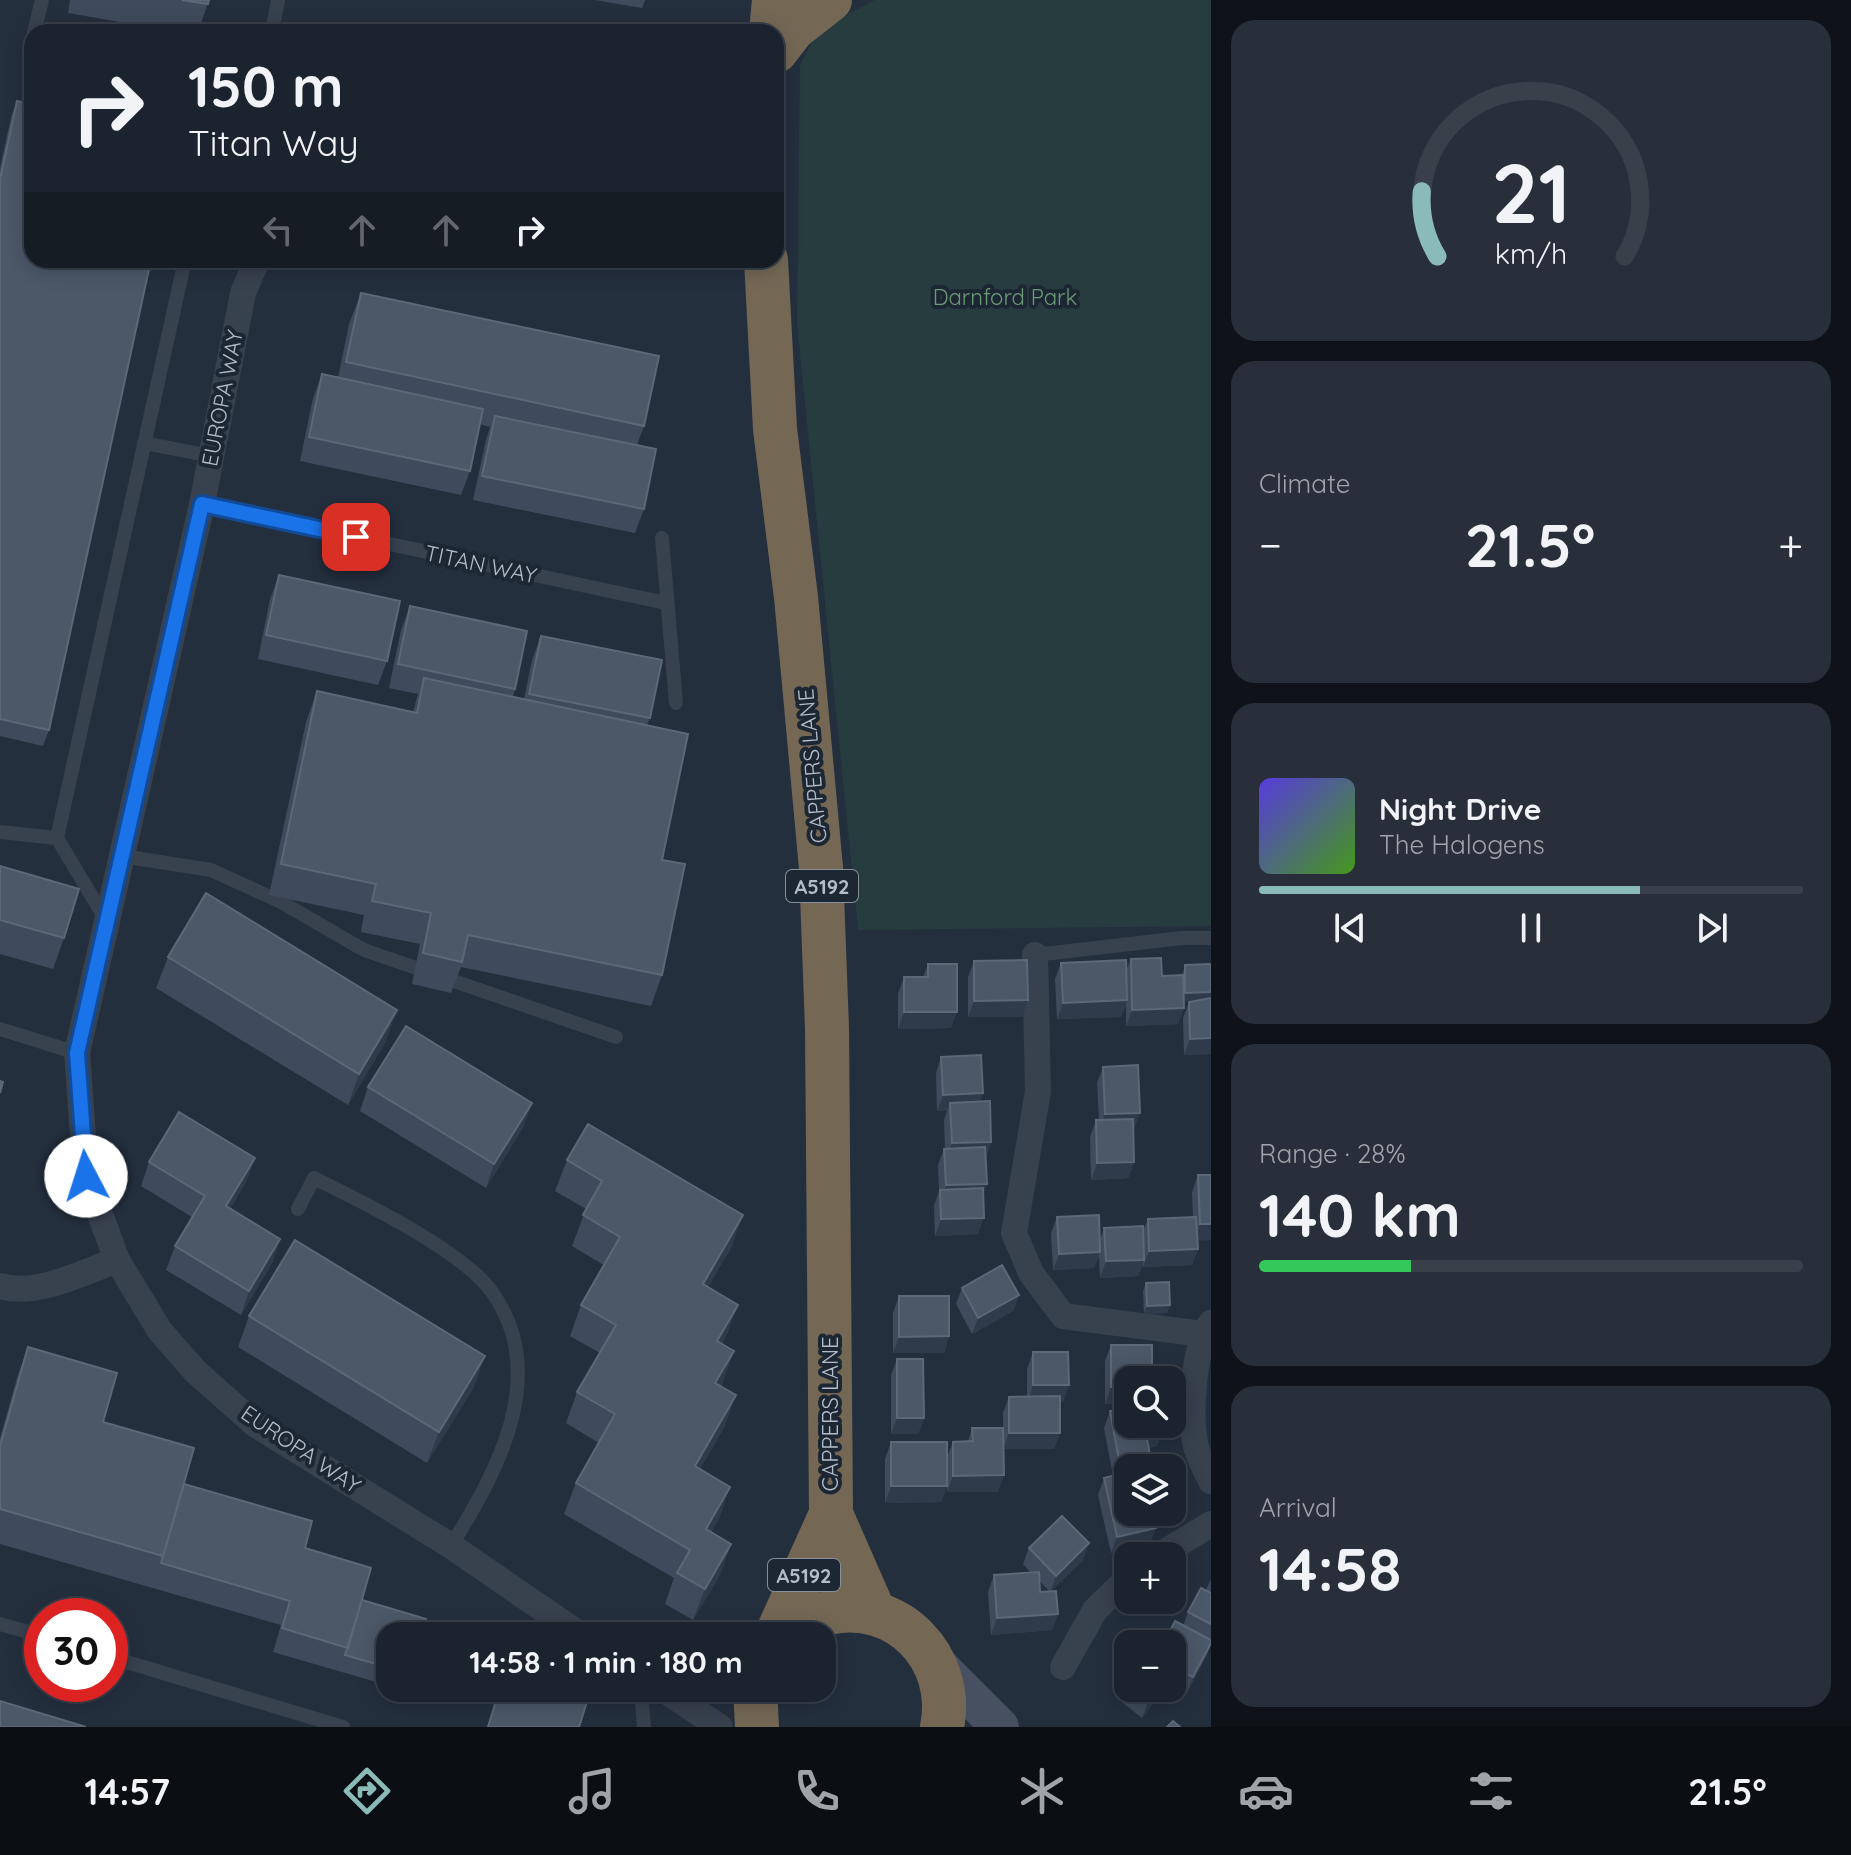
<!DOCTYPE html>
<meta charset="utf-8">
<style>
:root{--surface:#1b232e;--page:#282f3a;--text:#f1f3f6;--muted:#a0a4aa;--line:#39404a;--accent:#8bbbb9}
body{margin:0;font-family:Quicksand,sans-serif;background:var(--page);color:var(--text);height:100vh;display:flex;flex-direction:column;font-size:30px;white-space:nowrap}
*{box-sizing:border-box;margin:0}
p{font-size:26px;color:var(--muted)}
.icon{flex:none;width:44px;height:44px;fill:none;stroke:currentColor;stroke-width:2;stroke-linecap:round;stroke-linejoin:round}
.map{position:relative;flex:1;overflow:hidden}
.sheet{display:flex;flex-direction:column;gap:20px;padding:20px;background:#0f1319;width:640px}
.sheet>*{flex:none}
.top-card{position:absolute;left:24px;top:24px;width:760px;height:244px;border-radius:24px;box-shadow:0 4px 20px #0003,0 0 0 2px var(--line);background:#1b232e;color:var(--text);overflow:hidden}
.buttons{position:absolute;left:1114px;top:1366px;display:grid;gap:16px}
.buttons a{display:grid;place-items:center;width:72px;height:72px;border-radius:16px;background:var(--surface);box-shadow:0 4px 20px #0003,0 0 0 2px var(--line);font-size:40px}
.speed{position:absolute;left:24px;top:1598px;display:flex;gap:16px;font-size:40px;font-weight:700;text-align:center}
.speed>*{display:grid;place-content:center;width:104px;height:104px;border-radius:50%;background:var(--surface);box-shadow:0 4px 20px #0003,0 0 0 2px var(--line);line-height:1}
.speed .limit{border:12px solid #d22;background:#fff;color:#111}
.pin{position:absolute;display:grid;place-items:center;width:68px;height:68px;color:#fff;margin:-34px;border-radius:16px;box-shadow:0 4px 12px #0006}
.me{position:absolute;width:88px;margin:-44px;rotate:355deg;stroke-linejoin:round;filter:drop-shadow(0 0 6px #0008)}
.turn{display:flex;align-items:center;gap:28px;height:168px;padding:0 32px;font-size:36px}
.turn .icon{width:104px;height:104px;stroke-width:2.5}
.turn b{display:block;font-size:56px;line-height:68px}
.lanes{display:flex;align-items:center;height:76px;padding:0 32px;background:#0003;justify-content:center;gap:40px;direction:ltr}
.lanes .off{opacity:.35}
.big{font-size:60px;font-weight:700;line-height:1.1}
.sheet .tile{flex:1;display:flex;flex-direction:column;justify-content:center;gap:12px;min-width:0;padding:0 28px;border-radius:24px;background:var(--page)}
.sheet .dial{align-items:center;gap:0}
.dial svg{height:208px;overflow:visible;fill:none;stroke:var(--line);stroke-width:7;stroke-linecap:round;text-anchor:middle}
.dial text{fill:var(--text);stroke:none}
.song{display:flex;align-items:center;gap:24px}
.cover{width:96px;height:96px;border-radius:12px;background:linear-gradient(135deg,hsl(250 70% 55%),hsl(100 70% 35%))}
.played{height:8px;border-radius:4px;background:linear-gradient(90deg,var(--accent) 70%,var(--line) 70%)}
.keys{display:flex;justify-content:space-around;direction:ltr}
.heat{display:flex;justify-content:space-between;align-items:center;font-size:44px;direction:ltr}
.charge{height:12px;border-radius:6px;background:linear-gradient(90deg,#34c759 28%,var(--line) 0)}
.trip{position:absolute;left:376px;top:1622px;width:460px;height:80px;border-radius:24px;background:var(--surface);box-shadow:0 4px 20px #0003,0 0 0 2px var(--line);font-weight:700;line-height:80px;text-align:center}
.tab-bar{display:flex;height:128px;justify-content:space-around;align-items:center;background:#0b0e12;color:var(--muted)}
.tab-bar .icon{width:56px;height:56px}
.tab-bar .current{color:var(--accent)}
.tab-bar b{font-size:36px;color:var(--text)}
main{display:flex;flex:1;min-height:0}
.map>svg:first-child{display:block}
.green{fill:#263c3f}
.lines{fill:none;stroke-linecap:round;stroke-linejoin:round}
.lane{stroke:#38414e;stroke-width:14}
.street{stroke:#38414e;stroke-width:26}
.secondary{stroke:#465061;stroke-width:38}
.highway{stroke:#746855;stroke-width:44}
.wall{fill:#3f4b5c;fill-rule:evenodd}
.shaded-wall{fill:#2f3b4b}
.building{fill:#4b5868;stroke:#5c6777;stroke-width:2}
.route-casing{stroke:#114b97;stroke-width:20}
.route{stroke:#1a73e8;stroke-width:14}
.labels{text-anchor:middle;dominant-baseline:central;stroke-width:8;stroke-linejoin:round;paint-order:stroke}
.shield{fill:#1d2633;stroke:#878f9c;stroke-width:2}
.shield-label{font-size:20px;font-weight:bold;fill:#b4bcc9}
.park-label{font-size:22px;fill:#6b9a76;stroke:#1d2633}
.street-label{font-size:22px;fill:#b4bcc9;stroke:#1d2633}
</style>
<main>
<div class="map">
<svg width="1211" height="1727" viewBox="0 0 1211 1727">
<rect width="100%" height="100%" fill="#242f3e"/>
<path class="green" d="M875,0H1211V926L858,930L797,324L800,65L819,29Z"/>
<g class="lines">
<path class="lane" d="M34,32L42,0
M272,32L278,0
M144,443L211,456
M202,504L666,603
M662,538L676,703
M0,832L57,838
M122,856L211,870L281,902L364,950L616,1037
M106,920L57,838L185,260
M1035,955L1182,938H1211
M0,1029L77,1053
M298,1209L314,1178C361,1201 463,1251 492,1292C551,1375 497,1472 451,1546
M0,1624L42,1636
M110,1657L343,1727
M641,1688L644,1727"/>
<path class="street" d="M257,260L243,293L202,504L77,1053L86,1176L117,1260L160,1331L196,1372L256,1425L451,1546L582,1636
M1035,955L1038,1091L1014,1233L1031,1273L1063,1316L1203,1334
M0,1286C36,1297 84,1272 117,1260
M1211,1323C1193,1346 1189,1418 1196,1447C1199,1458 1206,1470 1211,1481
M1158,1556L1211,1524
M1063,1667L1095,1610L1128,1578
M661,1688L720,1727"/>
<path class="secondary" d="M936,1663L1000,1727"/>
<path class="highway" d="M771,32L774,0
M776,51L793,29L830,0
M766,260L775,429L796,597L821,868L827,1028L831,1514L874,1612
M776,1636L831,1514
M784,1636C795,1624 812,1616 828,1613C897,1597 956,1658 942,1727
M755,1688L757,1727"/>
</g>
<path class="wall" d="M70,0H209L198,32H177L68,13Z
M595,0H645L642,8Z
M17,101L49,730L43,746L0,736V168L11,117Z
M361,293L644,426L637,445L644,509L635,533L473,500L486,440L490,427L480,424L470,471L461,495L300,461L313,398L322,374L338,378L349,324Z
M279,575L387,661L378,685L258,659L270,599Z
M410,606L515,689L513,697L524,699L532,660L541,636L650,718L647,725L662,860V975L651,1006L461,967L451,993L412,984L420,944L361,932L364,915L269,895L306,722L317,691L413,712L418,694L389,688L401,630Z
M0,866L64,938L53,969L0,954Z
M168,957L386,1041L348,1105L156,988Z
M1131,959L1162,976H1182L1185,965L1211,964V1054L1184,1055L1183,1018L1189,1002L1197,1000L1184,1001L1178,1024L1126,1026V1004L1121,1017L1057,1019L1055,979L1061,963L1126,971Z
M974,961L1022,1017H968V977Z
M928,964L951,1028L898,1029V994L904,977H923Z
M941,1057L983,1093L980,1102L991,1142L986,1157L987,1184L983,1193L978,1234L935,1236L934,1206L939,1191L938,1165L944,1149H945L944,1120L947,1111H937L936,1073Z
M1103,1067L1140,1113L1133,1129L1134,1162L1128,1178L1091,1180L1090,1137L1096,1120H1099L1097,1083Z
M368,1087L532,1103L523,1127L486,1188L360,1111Z
M567,1160L732,1246L708,1287L738,1305L726,1336L722,1344L723,1382L721,1386L725,1426L700,1469L730,1487L719,1518L711,1532L731,1544L720,1575L693,1620L665,1604L674,1578L564,1514L576,1483L599,1443L566,1423L577,1392L600,1353L570,1336L581,1305L604,1265L572,1246L586,1209L555,1191Z
M149,1162L246,1182L230,1209L280,1239L272,1263L241,1315L166,1270L175,1246L192,1217L141,1186Z
M1198,1175H1211L1197,1241L1198,1249L1192,1265L1143,1267V1264L1138,1276L1100,1278L1099,1256L1094,1268L1053,1270L1051,1233L1057,1217L1100,1240L1104,1228L1143,1231L1148,1219L1193,1217L1192,1192Z
M1146,1283L1170,1305L1167,1313L1144,1314L1143,1291Z
M962,1288L1019,1295L1013,1311L972,1334L956,1304Z
M899,1296L949,1336L944,1353H893V1313Z
M249,1316L474,1387L427,1463L238,1347Z
M1111,1345L1128,1380V1404H1105V1361Z
M28,1347L103,1422L184,1484L305,1548L362,1600L390,1636V1686L273,1652L281,1625L0,1544V1438L17,1378Z
M1033,1352L1063,1402H1060V1433L1054,1449H1004L998,1492H947V1486L941,1502L885,1503V1459L891,1442L947,1457L953,1442L968,1441L972,1428H1003V1413L1009,1397L1027,1396V1369Z
M897,1359L924,1418L918,1434H891V1375Z
M1110,1411L1163,1430L1157,1446L1149,1448L1150,1455L1145,1468H1128L1150,1544L1111,1553L1098,1495L1104,1478L1113,1476L1104,1428Z
M1029,1548L1083,1560L1051,1591L1058,1614L1052,1630L991,1635L988,1592L994,1575L1031,1573L1023,1564ZM1039,1580L1049,1591L1040,1592Z
M1211,1579V1644L1206,1657L1187,1693L1172,1686V1644L1183,1626L1188,1612L1206,1590Z
M1128,1676V1688H1165L1142,1718L1117,1698L1123,1682Z
M499,1688H588L579,1727H487Z"/>
<path class="shaded-wall" d="M1211,992L1210,1000L1182,1001L1185,993Z
M1028,1000L1022,1017H968L974,1001Z
M1127,1000L1121,1017L1057,1019L1063,1003Z
M1184,1008L1178,1024L1126,1026L1132,1010Z
M397,1010L386,1041L348,1105L359,1074Z
M904,1012H957L951,1028L898,1029Z
M1211,1038V1054L1184,1055L1190,1039Z
M983,1093L977,1109L950,1103L947,1111H937L943,1095Z
M532,1103L523,1127L486,1188L494,1164Z
M1140,1113L1134,1129L1099,1130L1105,1114Z
M991,1142L985,1158L946,1160L952,1143Z
M255,1158L246,1182L218,1230L226,1206Z
M1134,1162L1128,1178L1091,1180L1097,1163Z
M987,1184L981,1200L940,1202L946,1185Z
M743,1215L732,1246L691,1316L703,1284Z
M984,1218L978,1234L935,1236L941,1219Z
M1200,1224H1211V1240L1194,1241Z
M280,1239L272,1263L241,1315L249,1291Z
M1198,1249L1192,1265L1143,1267L1149,1251Z
M1100,1252L1094,1268L1053,1270L1059,1254Z
M1144,1260L1138,1276L1100,1278L1106,1261Z
M1019,1295L1013,1311L972,1334L978,1318Z
M738,1305L726,1336L705,1372L717,1341Z
M1170,1305L1167,1313L1144,1314L1147,1306Z
M949,1336L944,1353H893L899,1337Z
M734,1351L723,1382L704,1414L715,1383Z
M485,1356L474,1387L427,1463L439,1432Z
M1033,1385H1069L1063,1402H1028Z
M1111,1387H1128V1404H1105Z
M736,1395L725,1426L684,1497L695,1466Z
M897,1418H924L918,1434H891Z
M1163,1430L1157,1446L1140,1449L1146,1433Z
M1009,1433H1060L1054,1449H1003Z
M1150,1455L1145,1468H1128V1474L1113,1477L1119,1460Z
M1004,1475L998,1492H947L953,1476Z
M891,1486H947L941,1502L885,1503Z
M730,1487L719,1518L695,1560L706,1529Z
M1156,1528L1150,1544L1111,1553L1117,1537Z
M1089,1543L1083,1560L1050,1592L1056,1576Z
M731,1544L720,1575L693,1620L705,1589Z
M1058,1614L1052,1630L991,1635L997,1618Z
M1211,1643L1206,1657L1187,1693L1193,1677Z
M1159,1688H1165L1142,1718L1148,1702Z"/>
<path class="building" d="M182,0H209L208,4Z
M17,101L32,104V260H151L49,730L0,719V179Z
M361,293L659,356L644,426L346,362Z
M322,374L483,409L470,471L309,437Z
M495,416L656,449L644,509L482,476Z
M279,575L400,601L387,661L266,635Z
M410,606L527,631L515,689L398,664Z
M541,636L662,660L650,718L529,694Z
M424,678L688,734L662,860L685,864L662,975L468,935L462,962L423,953L431,913L372,901L376,884L281,864L317,691L417,713Z
M0,866L79,889L64,938L0,920Z
M206,893L397,1010L359,1074L168,957Z
M1161,958L1162,976L1183,975L1184,1008L1132,1010L1131,959Z
M1027,960L1028,1000L974,1001V961Z
M1126,960L1127,1000L1063,1003L1061,963Z
M928,964H957V1012H904V977H928Z
M1211,964V992L1185,993V965Z
M1211,998V1038L1190,1039L1189,1002Z
M406,1026L532,1103L494,1164L368,1087Z
M981,1055L983,1093L943,1095L941,1057Z
M1138,1065L1140,1113L1105,1114L1103,1067Z
M0,1081L3,1082L0,1093Z
M990,1101L991,1142L952,1143L950,1103Z
M179,1112L255,1158L226,1206L280,1239L249,1291L175,1246L205,1196L149,1162Z
M1133,1119L1134,1162L1097,1163L1096,1120Z
M588,1124L743,1215L703,1284L738,1305L717,1341L734,1351L715,1383L736,1395L695,1466L730,1487L706,1529L731,1544L705,1589L677,1573L690,1550L576,1483L615,1414L577,1392L616,1325L581,1305L620,1237L583,1215L602,1181L567,1160Z
M985,1147L987,1184L946,1185L944,1149Z
M1198,1175H1211V1224H1200Z
M983,1188L984,1218L941,1219L940,1190Z
M1099,1215L1100,1252L1059,1254L1057,1217Z
M1196,1217L1198,1249L1149,1251L1148,1219Z
M1143,1226L1144,1260L1106,1261L1104,1228Z
M295,1240L485,1356L439,1432L249,1316Z
M1002,1265L1019,1295L978,1318L962,1288Z
M1169,1282L1170,1305L1147,1306L1146,1283Z
M899,1296H949V1336L899,1337Z
M1111,1345H1152V1380H1128V1387H1111Z
M28,1347L117,1373L103,1422L194,1448L163,1556L0,1509V1446Z
M1033,1352H1068L1069,1385H1033Z
M897,1359H923L924,1418H897Z
M1060,1396V1433H1009V1397Z
M1128,1408V1424H1162L1163,1430L1146,1433L1150,1455L1119,1460L1110,1411Z
M972,1428H1003L1004,1475L953,1476V1442L973,1441Z
M891,1442H947V1486H891Z
M1128,1472V1512H1152L1156,1528L1117,1537L1104,1478Z
M184,1484L312,1521L305,1548L371,1568L348,1648L282,1628L290,1601L161,1563Z
M1062,1516L1089,1543L1056,1576L1029,1548Z
M1039,1572L1040,1592L1056,1591L1058,1614L997,1618L994,1575Z
M1201,1588L1211,1593V1624L1188,1612Z
M362,1600L426,1619L421,1636H390V1668L345,1655Z
M1175,1621L1211,1640V1643L1193,1677L1172,1666V1644H1163Z
M1128,1676V1686L1123,1682Z
M500,1688H588L591,1689L579,1727H488Z
M1131,1688H1159L1148,1702Z
M0,1701L86,1727H0Z
M1173,1721L1180,1727H1167Z"/>
<g class="lines">
<g class="route-casing">
<path id="route" d="M86,1176L77,1053L202,504L356,537"/>
</g>
<use href="#route" class="route"/>
</g>
<g class="labels">
<g class="shield">
<rect x="786" y="870" width="72" height="32" rx="6"/>
<rect x="768" y="1559" width="72" height="32" rx="6"/>
</g>
<g class="shield-label">
<text x="822" y="886">A5192</text>
<text x="804" y="1575">A5192</text>
</g>
<g class="park-label">
<text x="1005" y="297">Darnford Park</text>
</g>
<g class="street-label">
<text transform="translate(222 398) rotate(-79)">EUROPA WAY</text>
<text transform="translate(481 564) rotate(12)">TITAN WAY</text>
<text transform="translate(812 766) rotate(-95)">CAPPERS LANE</text>
<text transform="translate(830 1414) rotate(-90)">CAPPERS LANE</text>
<text transform="translate(301 1449) rotate(34)">EUROPA WAY</text>
</g>
</g>
</svg>
<div class="buttons">
<a><svg class="icon" aria-label="search" viewBox="0 0 24 24"><circle cx="10" cy="10" r="6"/><path d="M15 15l6 6"/></svg></a>
<a><svg class="icon" aria-label="layers" viewBox="0 0 24 24"><path d="M12 4l9 5-9 5-9-5zM3 14l9 5 9-5"/></svg></a>
<a>+</a>
<a>−</a>
</div>
<div class="speed"><div class="limit">30</div></div>
<div class="pin" style="left:356px;top:537px;background:#d93025"><svg class="icon" aria-label="arrive" viewBox="0 0 24 24"><path d="M6 21V4h12l-3 4 3 4H6"/></svg></div>
<svg class="me" style="left:86px;top:1176px" viewBox="-20 -20 40 40"><circle r="19" fill="#fff"/><path d="M0-13L10 11 0 6-10 11z" fill="#1a73e8"/></svg>
<div class="trip">14:58 · 1 min · 180 m</div>
<div class="top-card">
<div class="turn"><svg class="icon" aria-label="right" viewBox="0 0 24 24"><path d="M7 20v-9h11M14 6l5 5-5 5"/></svg><div><b>150 m</b>Titan Way</div></div>
<div class="lanes"><svg class="icon off" aria-label="left" viewBox="0 0 24 24"><path d="M17 20v-9H6M10 6l-5 5 5 5"/></svg><svg class="icon off" aria-label="ahead" viewBox="0 0 24 24"><path d="M12 20V5M6 11l6-6 6 6"/></svg><svg class="icon off" aria-label="ahead" viewBox="0 0 24 24"><path d="M12 20V5M6 11l6-6 6 6"/></svg><svg class="icon" aria-label="right" viewBox="0 0 24 24"><path d="M7 20v-9h11M14 6l5 5-5 5"/></svg></div>
</div>
</div>
<section class="sheet">
<div class="tile dial"><svg viewBox="0 0 100 80">
<path d="M14 69A42 42 0 1 1 86 69"/>
<path d="M14 69A42 42 0 0 1 8 44" stroke="#8bbbb9"/>
<text x="50" y="56" font-size="32" font-weight="700">21</text>
<text x="50" y="72" font-size="11">km/h</text>
</svg></div>
<div class="tile"><p>Climate</p>
<div class="heat"><a>−</a><b class="big">21.5°</b><a>+</a></div>
</div>
<div class="tile">
<div class="song"><i class="cover"></i><div><b>Night Drive</b><p>The Halogens</p></div></div>
<div class="played"></div>
<div class="keys"><svg class="icon" aria-label="previous" viewBox="0 0 24 24"><path d="M18 5L8 12l10 7zM5 5v14"/></svg><svg class="icon" aria-label="pause" viewBox="0 0 24 24"><path d="M8 5v14M16 5v14"/></svg><svg class="icon" aria-label="next" viewBox="0 0 24 24"><path d="M6 5l10 7-10 7zM19 5v14"/></svg></div>
</div>
<div class="tile"><p>Range · 28%</p><b class="big">140 km</b><div class="charge"></div></div>
<div class="tile"><p>Arrival</p><b class="big">14:58</b></div>
</section>
</main>
<nav class="tab-bar">
<b>14:57</b>
<svg class="icon current" aria-label="directions" viewBox="0 0 24 24"><path d="M12 3l9 9-9 9-9-9zM9 14v-3h6M13 9l2 2-2 2"/></svg>
<svg class="icon" aria-label="music" viewBox="0 0 24 24"><path d="M9 18V5l10-2v13"/><circle cx="6" cy="18" r="3"/><circle cx="16" cy="16" r="3"/></svg>
<svg class="icon" aria-label="phone" viewBox="0 0 24 24"><path d="M5 4h4l2 5-3 2q2 4 5 5l2-3 5 2v4C11 20 4 13 5 4z"/></svg>
<svg class="icon" aria-label="climate" viewBox="0 0 24 24"><path d="M12 3v18M4 7l16 10M4 17L20 7"/></svg>
<svg class="icon" aria-label="car" viewBox="0 0 24 24"><path d="M5 17H2v-5l4-1 3-4h7l3 4 3 1v5h-3M9 17h6M6 11h13"/><circle cx="7" cy="17" r="2"/><circle cx="17" cy="17" r="2"/></svg>
<svg class="icon" aria-label="filters" viewBox="0 0 24 24"><path d="M4 7h16M4 17h16"/><circle cx="9" cy="7" r="2"/><circle cx="15" cy="17" r="2"/></svg>
<b>21.5°</b>
</nav>
